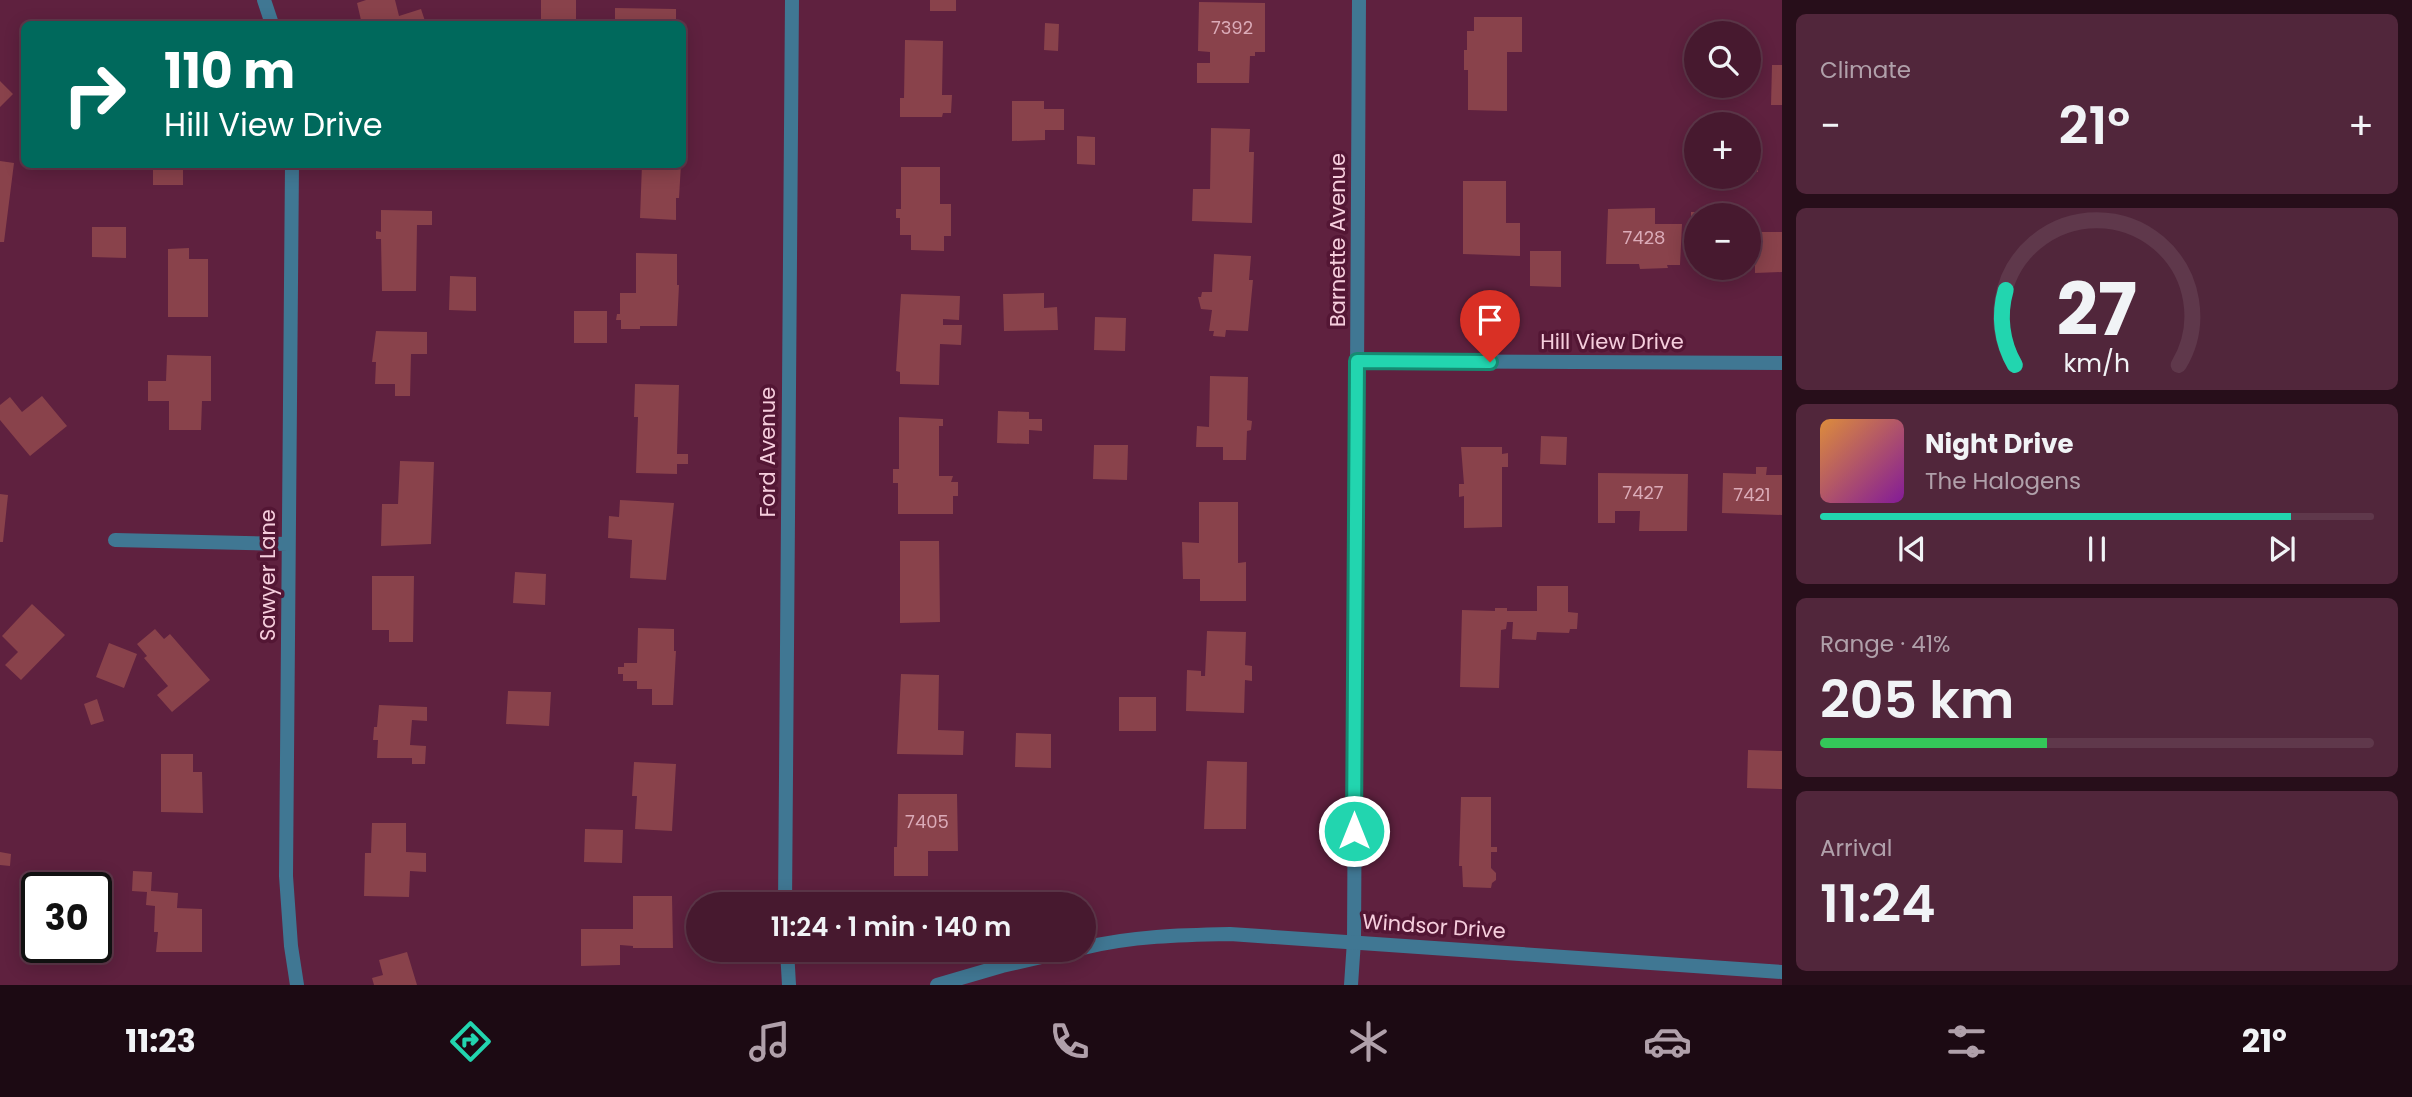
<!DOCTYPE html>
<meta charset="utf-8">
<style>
:root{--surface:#47192f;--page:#51263b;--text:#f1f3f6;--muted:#b0a0aa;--line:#5f384b;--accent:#22d5af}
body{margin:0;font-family:Poppins,sans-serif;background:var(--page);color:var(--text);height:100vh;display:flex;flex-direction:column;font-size:26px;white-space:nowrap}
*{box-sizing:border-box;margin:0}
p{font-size:23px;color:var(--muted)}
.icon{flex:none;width:38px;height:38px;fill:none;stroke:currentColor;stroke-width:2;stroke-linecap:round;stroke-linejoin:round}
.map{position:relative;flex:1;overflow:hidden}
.details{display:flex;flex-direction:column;gap:14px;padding:14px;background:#270e1a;width:630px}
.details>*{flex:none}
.top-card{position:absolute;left:21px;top:21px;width:665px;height:147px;border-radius:10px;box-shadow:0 4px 18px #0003,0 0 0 2px var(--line);background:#00695c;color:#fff;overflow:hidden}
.tools{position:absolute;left:1684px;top:21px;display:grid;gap:14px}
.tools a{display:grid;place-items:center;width:77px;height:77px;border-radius:50%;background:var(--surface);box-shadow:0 4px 18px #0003,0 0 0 2px var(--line);font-size:35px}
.speed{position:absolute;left:21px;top:872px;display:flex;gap:14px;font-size:35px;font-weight:700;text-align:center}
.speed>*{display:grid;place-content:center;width:91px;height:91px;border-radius:50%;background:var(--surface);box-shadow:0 4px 18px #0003,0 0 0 2px var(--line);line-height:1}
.speed .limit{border:4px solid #111;border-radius:10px;background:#fff;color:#111}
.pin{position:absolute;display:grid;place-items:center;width:60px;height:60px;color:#fff;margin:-72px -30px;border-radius:50% 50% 50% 0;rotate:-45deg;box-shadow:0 0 7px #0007}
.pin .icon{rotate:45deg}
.me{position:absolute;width:77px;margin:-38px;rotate:0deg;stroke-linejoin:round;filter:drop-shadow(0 0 5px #0008)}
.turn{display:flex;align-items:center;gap:24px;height:147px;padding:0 28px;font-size:32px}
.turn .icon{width:91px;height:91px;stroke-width:2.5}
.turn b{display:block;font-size:49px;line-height:60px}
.big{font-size:52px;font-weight:600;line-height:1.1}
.details .tile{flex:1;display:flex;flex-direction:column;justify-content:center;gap:10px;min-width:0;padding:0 24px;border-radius:10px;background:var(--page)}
.details .dial{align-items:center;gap:0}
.dial svg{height:182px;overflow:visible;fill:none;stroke:var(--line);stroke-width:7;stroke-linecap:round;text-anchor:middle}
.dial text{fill:var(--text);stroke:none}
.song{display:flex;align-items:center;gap:21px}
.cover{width:84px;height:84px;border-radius:10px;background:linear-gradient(135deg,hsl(30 70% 55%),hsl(290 70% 35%))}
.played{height:7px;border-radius:4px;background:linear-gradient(90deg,var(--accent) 85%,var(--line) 85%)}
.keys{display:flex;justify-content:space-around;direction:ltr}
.heat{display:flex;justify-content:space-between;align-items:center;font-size:38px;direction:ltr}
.charge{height:10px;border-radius:5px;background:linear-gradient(90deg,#34c759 41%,var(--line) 0)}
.trip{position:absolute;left:686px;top:892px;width:410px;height:70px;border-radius:35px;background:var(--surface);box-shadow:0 4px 18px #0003,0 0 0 2px var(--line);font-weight:600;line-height:70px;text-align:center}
.menu{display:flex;height:112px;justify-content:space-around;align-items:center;background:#1c0a13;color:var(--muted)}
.menu .icon{width:49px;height:49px}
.menu .active{color:var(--accent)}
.menu b{font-size:32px;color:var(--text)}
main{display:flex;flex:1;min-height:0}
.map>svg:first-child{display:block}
.building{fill:#89424b}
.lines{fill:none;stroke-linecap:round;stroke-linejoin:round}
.minor{stroke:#407793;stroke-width:14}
.tertiary{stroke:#407793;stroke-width:14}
.route-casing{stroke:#168a72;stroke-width:18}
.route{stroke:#22d5af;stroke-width:12}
.labels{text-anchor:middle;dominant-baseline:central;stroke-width:7;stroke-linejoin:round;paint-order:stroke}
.number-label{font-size:18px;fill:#dbabb8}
.street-label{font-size:21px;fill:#f6cedd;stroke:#531634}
</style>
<main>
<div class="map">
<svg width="1782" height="985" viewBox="0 0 1782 985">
<rect width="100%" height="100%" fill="#5f213f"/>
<path class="building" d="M366,0H395L399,16L421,9L426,24H358L357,22L361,20L357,3Z
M541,0H576V24H541Z
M930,0H956V11H930Z
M1199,2L1265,3V52H1255V56H1250L1249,83H1197V63H1210V52L1198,51Z
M615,8L676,9V24H615Z
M1474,17H1522V52H1507V111L1468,110V70H1464V50H1467V31H1474Z
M1045,23L1059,24L1058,51L1044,50Z
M905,40L943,41L942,95H952L951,113H943L942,117H900V98H904Z
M1772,65H1782V105H1771Z
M0,81L13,94L0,107Z
M1012,101H1044V109H1064V130H1045V140L1012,141Z
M1211,128L1250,129L1249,152H1254L1252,223L1192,221L1193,189H1210Z
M1077,136L1095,137V165L1077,164Z
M1748,142H1758V172H1748Z
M0,161L14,163L4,242H0Z
M153,164H189V168H183V185H153Z
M389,164H423V169H390Z
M642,164H681L679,198H676V220L640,218Z
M901,167H940V204H951V236H944V251L911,250V235H900V218H896V209H901Z
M1463,181H1506V223H1520V256L1463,254Z
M1655,208V224H1682L1680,265H1667L1668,268L1640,269L1639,264H1606L1608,209Z
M381,210L432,211V225H417L416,291H382L381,239H376V231L381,232Z
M1691,212H1712V215H1696V239H1691Z
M92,227H126V258L92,257Z
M1755,232H1782V272L1755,273Z
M189,248V259H208V317H168V249Z
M1530,251H1561V287L1530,286Z
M636,253L677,254V285H679L677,326H640V329H621V320H616L617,314H620V293H636Z
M1214,254L1251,256L1249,280H1253L1248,331L1226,330L1225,337L1213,336L1214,331H1209L1212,310L1201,309L1198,297H1201L1202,292H1212Z
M450,276L476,277V311L449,310Z
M1044,293V308L1057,307L1058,330L1004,331L1003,294Z
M901,294L960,296L959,320L943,319V325H962L961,345L940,344L939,385L900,384V372L896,371Z
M574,311H607V343H574Z
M1095,317L1126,318L1125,351L1094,350Z
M376,331L427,332V354H411L410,396H395V384H375L376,362H372Z
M167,355L211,356V401H202L201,430H169V401H148V381H166Z
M1210,376L1248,377L1247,420L1252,421L1251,430L1247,431L1246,460H1223V447H1196L1197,426L1209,427Z
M635,384L679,385L677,454H688V464H677V474L636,473L638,417H634Z
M42,396L67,426L30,456L0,420V405L10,397L22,412Z
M998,411L1029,412V419H1042V431L1029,430V444L997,443Z
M899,417L943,419V426H939V476H953L951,482H958V496H953V514H898V483H893V469H899Z
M1541,436L1567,437L1566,465L1540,464Z
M1094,445H1128L1127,480L1093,479Z
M1461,447H1502V454L1508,453V467H1502V527L1464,528V496L1459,497V484H1464Z
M400,461L434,462L431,544L381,546L382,504H398Z
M1756,467H1767L1766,475H1782V515L1722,513L1723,473L1756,474Z
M1598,473L1688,474L1687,531H1639L1640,511H1615V523H1598Z
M0,494L8,495L3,542H0Z
M620,500L674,503L666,580L630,578L632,540L608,538L609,516L619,517Z
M1199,502H1238V563L1246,562V601H1200V579H1183L1182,542L1199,543Z
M900,541H939L940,622L900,623Z
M515,572L546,574L545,605L513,603Z
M372,576H414L413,642H389V630H372Z
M1537,586H1568V612L1578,613L1577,629H1570L1569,633L1537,632L1536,640L1512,639L1513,622H1507L1506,629L1501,630L1499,688L1460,687L1462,610L1495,611V608H1507V611H1537Z
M32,604L65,635L21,680L5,665L18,652L2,636Z
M638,628L674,629V651H676L673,705H652V689H637V681H623V674H618V667H624V663H637Z
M155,629L164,639L170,634L210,680L172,712L157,695L168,686L144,658L147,656L137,644Z
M1207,631L1246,632L1245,665L1252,666V681L1245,680L1244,713L1186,711L1187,670L1201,671V676H1205Z
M109,643L137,654L124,688L96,677Z
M901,674L939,675L938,730L964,731L963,755L897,754Z
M508,691L551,692L549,726L506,724Z
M1119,697H1156V731H1119Z
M97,699L104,721L91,725L84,704Z
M379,705L427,707V721L412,720L410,745L426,746L425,764H412V758H377L378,740H373L374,727H377Z
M1016,733L1051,734V768L1015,767Z
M1748,750L1782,751V789L1747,788Z
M161,754H193V772H202L203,813L161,812Z
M1207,761L1247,762L1246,829H1204Z
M634,762L676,764L672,831L635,829L637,796H632Z
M898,794H957L958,851H928V876H894V847H897Z
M1461,797H1491V847H1497V852H1491V868L1496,873V880L1492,883L1491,888L1463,887L1462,866H1459Z
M372,823H406V852L426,853V872L410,871L409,897L364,896L365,853H371Z
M585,829L623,830L622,863L584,862Z
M0,852L11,854L10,866L0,865Z
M133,871L152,872L151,891L178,893L177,908L202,909V952H156L158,932H154L155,906L146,905L147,892L132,891Z
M633,896H672L673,948H633V946L620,945V965L581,966V929H633Z
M407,952L417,985H374L372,978L383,975L379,960Z"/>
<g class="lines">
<path class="minor" d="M264,0L272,24
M292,164L286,876L291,946L297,985
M1358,361L1782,363
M115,540L288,544
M785,905L792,0
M787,950L789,985
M1351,985L1354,941L1359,0"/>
<path class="tertiary" d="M1083,948C1132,936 1181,935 1230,934L1782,972
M937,985L1002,966L1072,950"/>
</g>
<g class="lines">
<g class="route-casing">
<path id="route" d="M1354,831L1357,361L1490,362"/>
</g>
<use href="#route" class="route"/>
</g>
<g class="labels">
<g class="number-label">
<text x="1232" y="27">7392</text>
<text x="1644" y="237">7428</text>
<text x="1643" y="492">7427</text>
<text x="1752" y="494">7421</text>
<text x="927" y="821">7405</text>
</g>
<g class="street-label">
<text transform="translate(1337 240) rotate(-90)">Barnette Avenue</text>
<text x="1612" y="341">Hill View Drive</text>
<text transform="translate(767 452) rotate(-90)">Ford Avenue</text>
<text transform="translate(267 575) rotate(-90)">Sawyer Lane</text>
<text transform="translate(1434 926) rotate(4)">Windsor Drive</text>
</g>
</g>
</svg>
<div class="tools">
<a><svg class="icon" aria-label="search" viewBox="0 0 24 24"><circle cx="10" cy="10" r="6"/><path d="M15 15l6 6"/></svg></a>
<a>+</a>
<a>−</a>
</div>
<div class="speed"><div class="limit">30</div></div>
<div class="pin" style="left:1490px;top:362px;background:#d93025"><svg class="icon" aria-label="arrive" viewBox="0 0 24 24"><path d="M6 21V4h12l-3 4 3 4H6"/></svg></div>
<svg class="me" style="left:1354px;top:831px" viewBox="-20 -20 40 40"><circle r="17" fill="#22d5af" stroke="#fff" stroke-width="3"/><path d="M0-11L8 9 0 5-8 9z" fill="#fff"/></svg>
<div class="trip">11:24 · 1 min · 140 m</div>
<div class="top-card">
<div class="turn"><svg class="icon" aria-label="right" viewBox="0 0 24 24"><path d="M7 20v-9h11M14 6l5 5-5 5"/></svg><div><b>110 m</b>Hill View Drive</div></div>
</div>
</div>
<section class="details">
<div class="tile"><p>Climate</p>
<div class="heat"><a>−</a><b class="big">21°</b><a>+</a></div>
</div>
<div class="tile dial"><svg viewBox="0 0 100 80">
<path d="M14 69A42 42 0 1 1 86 69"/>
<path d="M14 69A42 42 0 0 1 10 36" stroke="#22d5af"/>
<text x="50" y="56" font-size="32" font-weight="700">27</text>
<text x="50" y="72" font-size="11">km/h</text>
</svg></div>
<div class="tile">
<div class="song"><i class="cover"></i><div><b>Night Drive</b><p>The Halogens</p></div></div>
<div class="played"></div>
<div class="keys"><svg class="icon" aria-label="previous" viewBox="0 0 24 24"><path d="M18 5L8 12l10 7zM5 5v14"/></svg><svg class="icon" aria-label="pause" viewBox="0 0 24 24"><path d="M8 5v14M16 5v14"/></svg><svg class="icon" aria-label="next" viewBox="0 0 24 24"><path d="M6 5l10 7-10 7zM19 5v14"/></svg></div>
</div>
<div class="tile"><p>Range · 41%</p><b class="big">205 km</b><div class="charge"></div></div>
<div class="tile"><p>Arrival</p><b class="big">11:24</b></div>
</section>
</main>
<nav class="menu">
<b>11:23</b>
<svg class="icon active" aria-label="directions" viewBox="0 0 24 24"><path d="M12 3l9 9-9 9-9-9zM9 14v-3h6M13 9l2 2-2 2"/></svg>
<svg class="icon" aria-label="music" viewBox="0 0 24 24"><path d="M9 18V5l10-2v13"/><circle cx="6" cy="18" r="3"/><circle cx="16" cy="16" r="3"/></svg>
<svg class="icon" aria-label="phone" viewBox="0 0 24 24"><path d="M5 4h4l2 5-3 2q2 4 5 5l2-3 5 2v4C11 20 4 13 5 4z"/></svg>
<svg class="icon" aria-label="climate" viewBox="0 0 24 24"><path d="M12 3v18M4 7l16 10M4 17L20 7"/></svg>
<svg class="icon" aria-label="car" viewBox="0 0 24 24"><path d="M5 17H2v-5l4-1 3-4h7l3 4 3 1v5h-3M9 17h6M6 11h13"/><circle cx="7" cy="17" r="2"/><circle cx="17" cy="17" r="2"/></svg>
<svg class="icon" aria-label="filters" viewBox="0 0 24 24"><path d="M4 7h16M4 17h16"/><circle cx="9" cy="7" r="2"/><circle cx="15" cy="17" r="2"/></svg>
<b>21°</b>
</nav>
